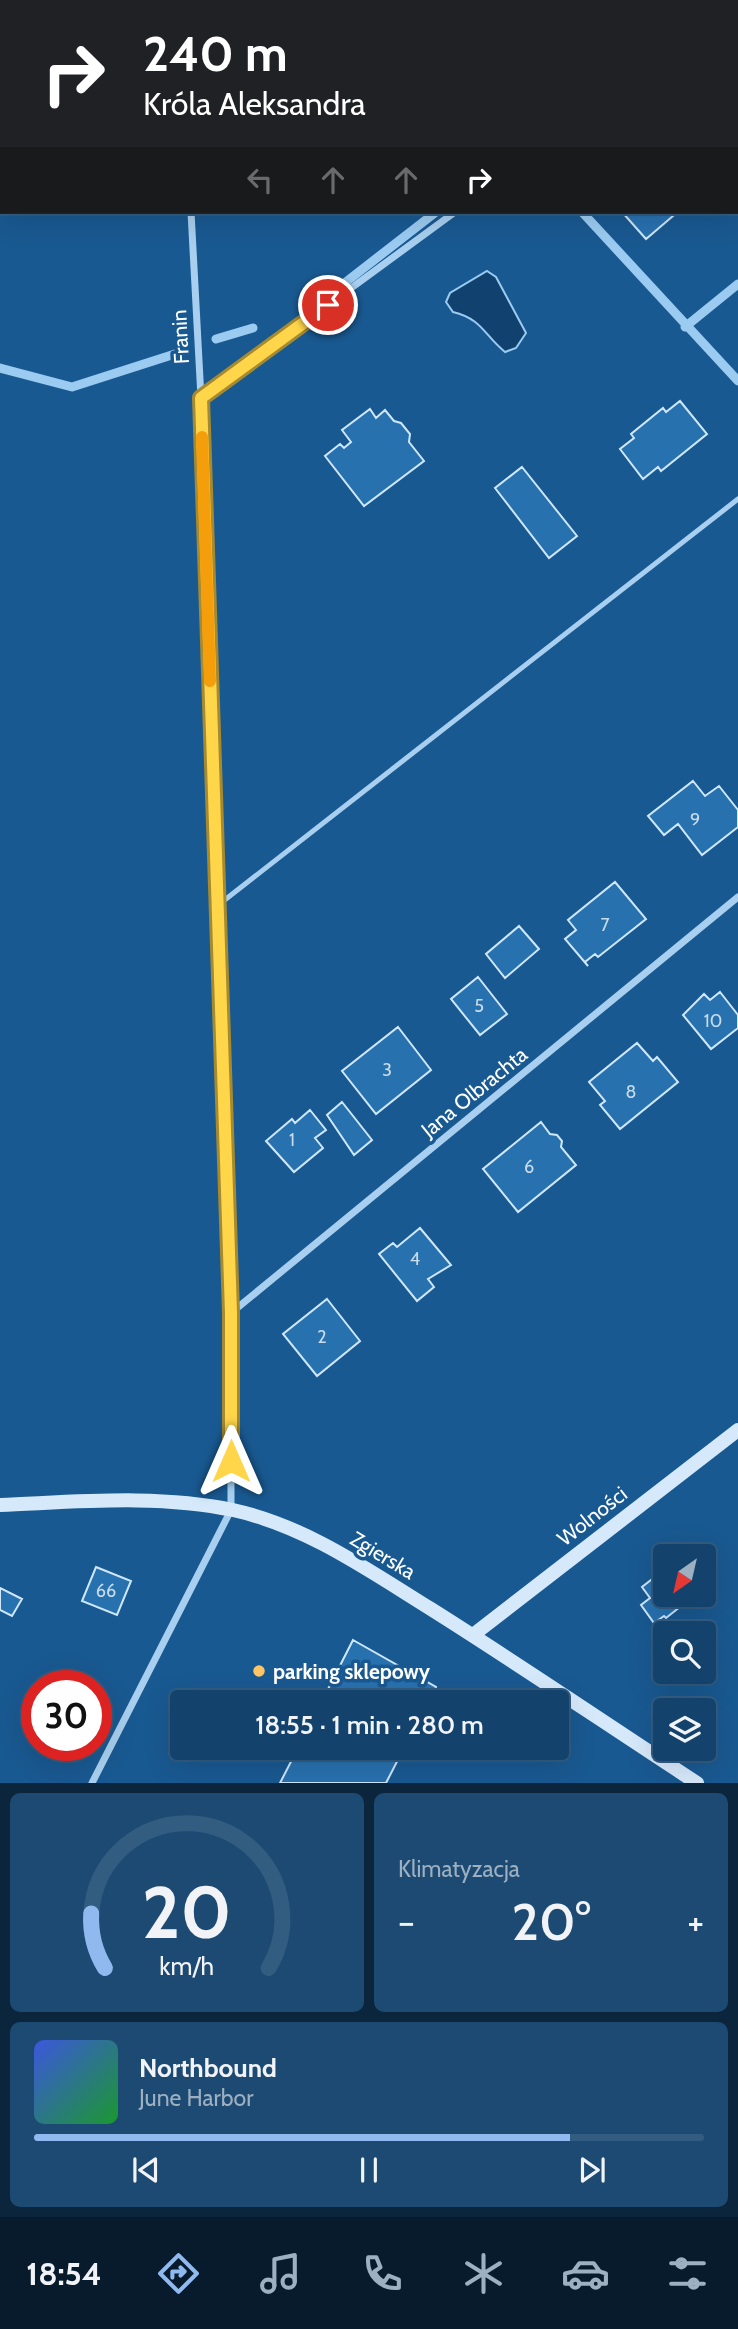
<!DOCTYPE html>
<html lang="pl">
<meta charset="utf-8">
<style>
:root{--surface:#13436d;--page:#1c4a72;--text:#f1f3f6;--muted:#9db0c2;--line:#325c80;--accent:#90b9f0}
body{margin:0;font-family:Cabin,sans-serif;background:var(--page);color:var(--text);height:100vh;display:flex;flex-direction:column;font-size:26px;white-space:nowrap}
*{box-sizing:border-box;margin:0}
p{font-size:23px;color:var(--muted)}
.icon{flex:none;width:38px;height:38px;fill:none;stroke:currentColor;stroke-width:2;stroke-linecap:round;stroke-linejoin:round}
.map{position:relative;height:1783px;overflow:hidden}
.details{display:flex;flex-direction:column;gap:10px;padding:10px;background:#0a253c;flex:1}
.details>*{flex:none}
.banner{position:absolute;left:0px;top:0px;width:738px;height:214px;box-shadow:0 7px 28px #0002,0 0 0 2px var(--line);background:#202124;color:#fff;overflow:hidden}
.needle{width:46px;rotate:214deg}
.controls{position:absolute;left:653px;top:1544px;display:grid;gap:14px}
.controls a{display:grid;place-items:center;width:63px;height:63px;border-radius:7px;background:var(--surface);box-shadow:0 7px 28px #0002,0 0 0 2px var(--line);font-size:35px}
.speed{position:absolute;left:21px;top:1670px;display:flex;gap:14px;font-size:35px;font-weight:700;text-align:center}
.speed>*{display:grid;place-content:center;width:91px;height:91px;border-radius:50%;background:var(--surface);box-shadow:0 7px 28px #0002,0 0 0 2px var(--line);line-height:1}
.speed .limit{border:10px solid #d22;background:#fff;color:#111}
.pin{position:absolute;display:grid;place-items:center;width:60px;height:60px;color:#fff;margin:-30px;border:4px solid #fff;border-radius:50%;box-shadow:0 2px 7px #0007}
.me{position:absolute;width:77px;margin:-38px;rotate:0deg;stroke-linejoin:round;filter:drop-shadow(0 0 5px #0008)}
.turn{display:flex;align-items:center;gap:24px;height:147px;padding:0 28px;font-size:32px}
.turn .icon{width:91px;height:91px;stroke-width:2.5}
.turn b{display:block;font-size:49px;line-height:60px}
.lanes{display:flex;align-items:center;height:66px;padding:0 28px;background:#0003;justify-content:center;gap:35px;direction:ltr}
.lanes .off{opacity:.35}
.big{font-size:52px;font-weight:600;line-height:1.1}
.details .widget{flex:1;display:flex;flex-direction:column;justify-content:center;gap:10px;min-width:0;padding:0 24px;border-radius:10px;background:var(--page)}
.details .dial{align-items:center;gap:0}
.dial svg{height:182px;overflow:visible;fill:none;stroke:var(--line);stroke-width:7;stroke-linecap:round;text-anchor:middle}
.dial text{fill:var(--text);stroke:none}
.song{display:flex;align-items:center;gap:21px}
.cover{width:84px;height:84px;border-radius:10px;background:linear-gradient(135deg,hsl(230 70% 55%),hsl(130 70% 35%))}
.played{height:7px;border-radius:4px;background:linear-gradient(90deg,var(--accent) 80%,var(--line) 80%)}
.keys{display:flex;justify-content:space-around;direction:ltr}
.heat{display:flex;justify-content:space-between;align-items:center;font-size:38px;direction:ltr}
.details .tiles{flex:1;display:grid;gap:10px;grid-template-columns:1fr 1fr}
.widget:last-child{grid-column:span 2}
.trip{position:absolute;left:170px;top:1690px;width:399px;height:70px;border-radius:7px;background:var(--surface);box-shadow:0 7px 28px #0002,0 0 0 2px var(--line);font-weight:600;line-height:70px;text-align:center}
.menu{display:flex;height:112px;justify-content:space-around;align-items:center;background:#081b2c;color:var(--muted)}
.menu .icon{width:49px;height:49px}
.menu .on{color:var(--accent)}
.menu b{font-size:32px;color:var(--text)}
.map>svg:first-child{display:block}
.water{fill:#11426f;stroke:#9bcbf1;stroke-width:2}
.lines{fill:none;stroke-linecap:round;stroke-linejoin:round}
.stream{stroke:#9bcbf1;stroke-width:9}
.building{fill:#2871af;stroke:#cfe7fb;stroke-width:2}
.lane{stroke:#a8cfef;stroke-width:5}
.street{stroke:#a8cfef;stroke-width:7}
.secondary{stroke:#d6e9fb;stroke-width:14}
.route-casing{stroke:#a68a30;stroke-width:18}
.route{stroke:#ffd54a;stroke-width:12}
.slow{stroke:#f59e0b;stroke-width:12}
.poi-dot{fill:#ffc567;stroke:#195991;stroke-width:2.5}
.labels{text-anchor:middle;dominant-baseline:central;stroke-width:7;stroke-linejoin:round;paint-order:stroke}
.number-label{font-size:18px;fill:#c9dceb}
.street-label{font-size:21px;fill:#fff;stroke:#195991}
.poi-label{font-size:21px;font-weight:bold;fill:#fff;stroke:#195991;text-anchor:start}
</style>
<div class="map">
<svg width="738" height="1783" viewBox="0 0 738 1783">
<rect width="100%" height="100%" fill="#195991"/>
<path class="water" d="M487,271L496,277L526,333L516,348L505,352C484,335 482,319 453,312L446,302L450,293Z"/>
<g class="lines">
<path class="stream" d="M582,212L738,381
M315,306L436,212
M685,327L738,284
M216,339L253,328
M0,368L72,387L178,353"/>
</g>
<path class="building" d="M4,0H24L25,2H2V21L0,3Z
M622,212H669L673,216L646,239Z
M680,401L707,434L661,471L658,467L643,479L620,449L634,438L631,434L663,408L666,412Z
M370,409L376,418L385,410L394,421L401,423L410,434L409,442L424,461L364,506L325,456L340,444L344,448L351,442L342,430Z
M522,467L577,536L549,558L495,488Z
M693,781L705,796L719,786L738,810V827L702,855L678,824L664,835L648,816Z
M615,882L646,919L598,957L595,954L585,962L588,966L565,939L576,930L568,920Z
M519,926L539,949L505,978L486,954Z
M478,977L507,1014L480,1035L451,999Z
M720,992L738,1015V1028L711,1049L683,1015L704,994L710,1000Z
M398,1027L431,1070L376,1114L342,1071Z
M637,1043L653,1061L657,1057L678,1082L620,1129L600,1105L605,1101L589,1082Z
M342,1102L372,1140L354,1155L327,1115Z
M310,1110L326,1130L315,1138L323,1148L294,1172L266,1141L292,1119L295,1123Z
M541,1122L550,1134L557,1135L562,1141L561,1147L576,1165L518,1212L483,1169Z
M420,1228L451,1265L428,1279L434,1287L417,1301L379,1254L393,1243L397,1247Z
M327,1299L360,1341L317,1376L283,1334Z
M96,1567L131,1581L117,1615L82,1601Z
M665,1569V1594H687L690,1599L666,1618L664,1616L654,1623L641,1605L650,1598L642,1587Z
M0,1588L22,1599L12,1616L0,1610Z
M353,1640L436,1687L428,1703H321Z
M298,1748H404L386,1783H280Z"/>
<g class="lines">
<path class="lane" d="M217,906L738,499"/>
<path class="street" d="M180,0L181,2
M737,5L738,4
M201,398L455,212
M231,1313L738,897
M92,1783L231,1510V1313L201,398L191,212"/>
<path class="secondary" d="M0,1505C76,1502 157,1494 233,1510C306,1526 368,1570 431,1609C520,1665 608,1725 697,1783
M473,1635L738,1430"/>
</g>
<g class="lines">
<g class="route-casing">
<path id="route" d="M231,1461V1313L201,398L328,305"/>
</g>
<use href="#route" class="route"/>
<path class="slow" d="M202,437L210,681"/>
</g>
<circle class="poi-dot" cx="259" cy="1671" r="7"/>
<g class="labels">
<g class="number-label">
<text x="695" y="820">9</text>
<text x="605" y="925">7</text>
<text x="479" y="1006">5</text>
<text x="713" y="1021">10</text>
<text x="387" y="1070">3</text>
<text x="631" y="1092">8</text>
<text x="292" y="1140">1</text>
<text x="529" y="1167">6</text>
<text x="415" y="1259">4</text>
<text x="322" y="1337">2</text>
<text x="106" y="1591">66</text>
</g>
<g class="street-label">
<text transform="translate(180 337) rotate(-93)">Franin</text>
<text transform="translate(474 1092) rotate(-39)">Jana Olbrachta</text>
<text transform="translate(592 1516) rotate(-38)">Wolności</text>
<text transform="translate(383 1555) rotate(31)">Zgierska</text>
</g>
<g class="poi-label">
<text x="273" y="1671">parking sklepowy</text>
</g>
</g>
</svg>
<div class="controls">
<a><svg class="needle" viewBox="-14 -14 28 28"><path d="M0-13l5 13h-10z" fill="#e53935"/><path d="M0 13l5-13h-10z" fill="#9db0c2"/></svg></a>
<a><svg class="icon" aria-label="search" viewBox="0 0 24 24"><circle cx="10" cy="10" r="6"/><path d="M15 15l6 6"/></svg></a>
<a><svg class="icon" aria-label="layers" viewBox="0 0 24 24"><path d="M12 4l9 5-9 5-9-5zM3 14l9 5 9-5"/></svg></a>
</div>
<div class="speed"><div class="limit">30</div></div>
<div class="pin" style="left:328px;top:305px;background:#d93025"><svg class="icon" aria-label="arrive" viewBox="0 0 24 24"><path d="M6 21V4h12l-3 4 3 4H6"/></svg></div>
<svg class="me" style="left:231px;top:1461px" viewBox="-20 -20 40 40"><path d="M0-17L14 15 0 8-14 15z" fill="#ffd54a" stroke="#fff" stroke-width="4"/></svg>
<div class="trip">18:55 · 1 min · 280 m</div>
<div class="banner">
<div class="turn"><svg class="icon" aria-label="right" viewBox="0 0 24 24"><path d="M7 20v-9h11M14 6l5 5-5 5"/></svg><div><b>240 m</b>Króla Aleksandra</div></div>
<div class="lanes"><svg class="icon off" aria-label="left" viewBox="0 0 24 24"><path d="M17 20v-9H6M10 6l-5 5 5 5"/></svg><svg class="icon off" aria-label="ahead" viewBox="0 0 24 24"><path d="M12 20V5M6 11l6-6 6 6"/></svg><svg class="icon off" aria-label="ahead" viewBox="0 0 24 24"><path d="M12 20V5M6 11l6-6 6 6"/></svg><svg class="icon" aria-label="right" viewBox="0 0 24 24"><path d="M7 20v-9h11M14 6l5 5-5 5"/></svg></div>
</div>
</div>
<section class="details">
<div class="tiles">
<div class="widget dial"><svg viewBox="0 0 100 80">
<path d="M14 69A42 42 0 1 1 86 69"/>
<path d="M14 69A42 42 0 0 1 8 45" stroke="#90b9f0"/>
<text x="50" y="56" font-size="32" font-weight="700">20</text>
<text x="50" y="72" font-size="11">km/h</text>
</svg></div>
<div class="widget"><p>Klimatyzacja</p>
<div class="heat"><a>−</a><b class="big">20°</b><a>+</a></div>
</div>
<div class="widget">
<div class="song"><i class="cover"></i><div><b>Northbound</b><p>June Harbor</p></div></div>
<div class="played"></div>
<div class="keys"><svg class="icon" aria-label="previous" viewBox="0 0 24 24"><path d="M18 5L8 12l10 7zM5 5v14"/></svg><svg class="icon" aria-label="pause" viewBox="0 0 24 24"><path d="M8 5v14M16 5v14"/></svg><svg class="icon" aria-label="next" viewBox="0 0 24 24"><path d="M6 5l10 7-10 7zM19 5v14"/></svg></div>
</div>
</div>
</section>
<nav class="menu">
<b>18:54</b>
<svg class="icon on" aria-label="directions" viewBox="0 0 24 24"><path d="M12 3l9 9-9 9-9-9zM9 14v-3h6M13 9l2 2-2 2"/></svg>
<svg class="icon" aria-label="music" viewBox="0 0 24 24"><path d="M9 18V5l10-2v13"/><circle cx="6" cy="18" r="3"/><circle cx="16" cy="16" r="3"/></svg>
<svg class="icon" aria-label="phone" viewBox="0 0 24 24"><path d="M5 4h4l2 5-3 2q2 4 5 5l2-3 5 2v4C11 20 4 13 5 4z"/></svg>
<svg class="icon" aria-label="climate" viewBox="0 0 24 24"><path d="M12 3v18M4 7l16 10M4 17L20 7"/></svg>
<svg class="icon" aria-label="car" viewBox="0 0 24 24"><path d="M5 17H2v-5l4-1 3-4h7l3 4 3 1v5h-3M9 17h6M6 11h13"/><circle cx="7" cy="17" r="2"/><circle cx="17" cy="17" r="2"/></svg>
<svg class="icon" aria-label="filters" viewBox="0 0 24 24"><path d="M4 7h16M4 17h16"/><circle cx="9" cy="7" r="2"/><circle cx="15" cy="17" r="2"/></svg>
</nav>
